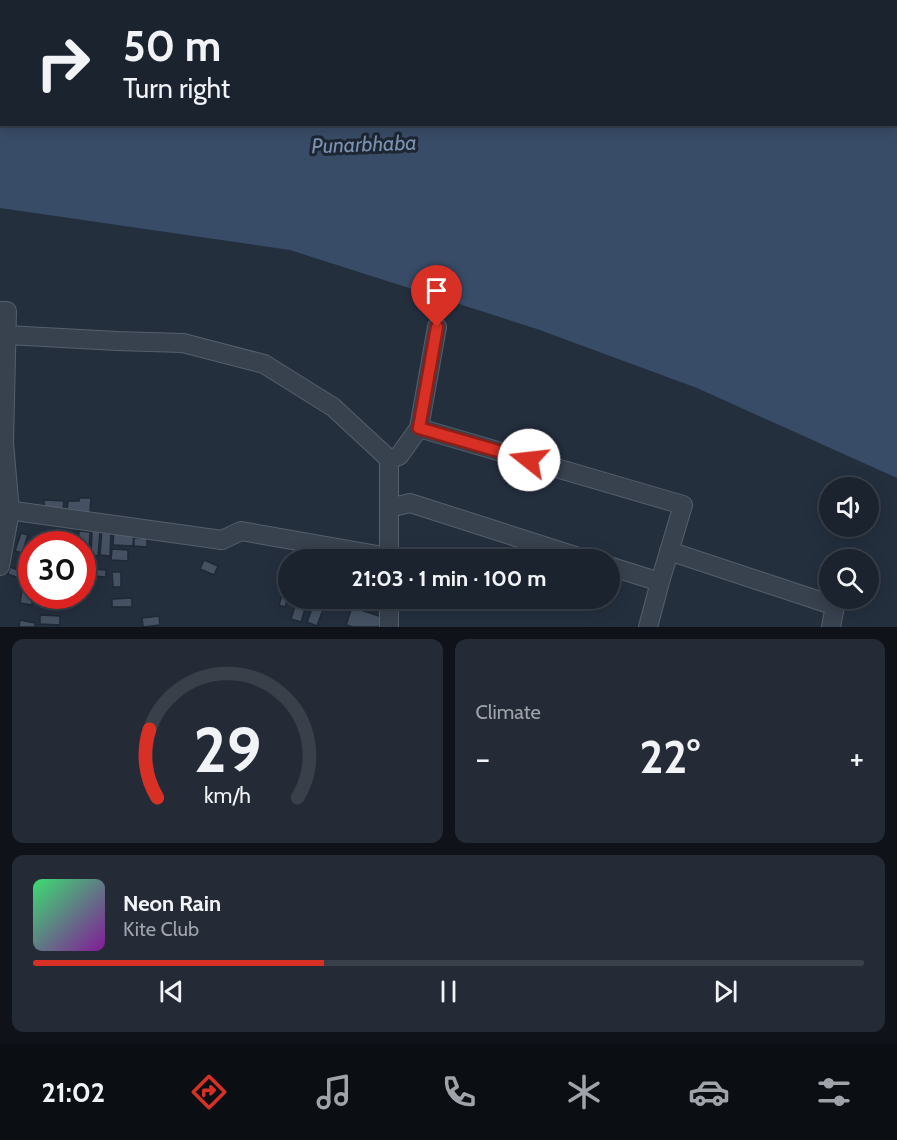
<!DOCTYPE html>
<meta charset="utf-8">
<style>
:root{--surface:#1b232e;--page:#242b36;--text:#f1f3f6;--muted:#a0a4aa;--line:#39404a;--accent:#d93025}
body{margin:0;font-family:Cabin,sans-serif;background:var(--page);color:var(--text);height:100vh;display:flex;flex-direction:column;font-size:22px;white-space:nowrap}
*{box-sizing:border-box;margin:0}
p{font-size:20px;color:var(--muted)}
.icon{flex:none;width:33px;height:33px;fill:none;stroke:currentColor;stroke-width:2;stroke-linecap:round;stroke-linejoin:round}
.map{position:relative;height:627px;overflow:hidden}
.drawer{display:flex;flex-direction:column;gap:12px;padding:12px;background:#0f1319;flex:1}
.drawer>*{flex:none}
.top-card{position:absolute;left:0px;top:0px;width:897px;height:126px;box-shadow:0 3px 15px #0003,0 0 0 2px var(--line);background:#1b232e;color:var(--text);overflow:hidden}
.fabs{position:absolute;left:819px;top:477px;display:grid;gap:12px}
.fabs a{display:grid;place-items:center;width:60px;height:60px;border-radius:50%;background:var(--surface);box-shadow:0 3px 15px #0003,0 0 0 2px var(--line);font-size:30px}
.speed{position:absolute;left:18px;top:531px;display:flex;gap:12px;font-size:30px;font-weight:700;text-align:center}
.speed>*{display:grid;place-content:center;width:78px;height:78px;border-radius:50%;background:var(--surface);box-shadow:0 3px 15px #0003,0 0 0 2px var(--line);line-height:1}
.speed .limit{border:9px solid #d22;background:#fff;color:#111}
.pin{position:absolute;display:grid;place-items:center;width:51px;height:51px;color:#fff;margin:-62px -26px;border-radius:50% 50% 50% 0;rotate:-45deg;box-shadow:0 0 6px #0007}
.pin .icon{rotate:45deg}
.me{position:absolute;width:66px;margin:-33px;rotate:286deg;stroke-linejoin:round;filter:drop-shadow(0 0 4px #0008)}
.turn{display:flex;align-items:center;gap:21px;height:126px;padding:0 24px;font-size:27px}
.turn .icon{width:78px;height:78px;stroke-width:2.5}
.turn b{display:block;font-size:42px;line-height:51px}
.big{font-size:45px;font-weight:700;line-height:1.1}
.drawer .card{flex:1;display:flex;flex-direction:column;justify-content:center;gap:9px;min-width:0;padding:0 21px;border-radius:12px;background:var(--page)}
.drawer .dial{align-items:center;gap:0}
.dial svg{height:156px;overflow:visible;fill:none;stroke:var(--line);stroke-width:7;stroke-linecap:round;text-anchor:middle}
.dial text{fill:var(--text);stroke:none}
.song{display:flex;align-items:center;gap:18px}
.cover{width:72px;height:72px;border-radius:9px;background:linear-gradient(135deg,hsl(140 70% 55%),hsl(290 70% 35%))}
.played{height:6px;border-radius:3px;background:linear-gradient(90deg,var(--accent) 35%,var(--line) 35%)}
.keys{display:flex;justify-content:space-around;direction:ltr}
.heat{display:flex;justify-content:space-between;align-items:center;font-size:33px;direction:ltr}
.drawer .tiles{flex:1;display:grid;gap:12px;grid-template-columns:1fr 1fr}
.card:last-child{grid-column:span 2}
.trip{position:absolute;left:278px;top:549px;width:342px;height:60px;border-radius:30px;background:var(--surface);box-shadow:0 3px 15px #0003,0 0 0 2px var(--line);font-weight:700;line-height:60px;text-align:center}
.menu{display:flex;height:96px;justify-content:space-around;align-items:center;background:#0b0e12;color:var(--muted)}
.menu .icon{width:42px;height:42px}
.menu .on{color:var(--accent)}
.menu b{font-size:27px;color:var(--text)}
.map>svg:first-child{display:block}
.water{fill:#394c67}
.building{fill:#455162;stroke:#1f2835;stroke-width:1.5}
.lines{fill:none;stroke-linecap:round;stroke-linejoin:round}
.street-casing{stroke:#565f6c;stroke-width:20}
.street{stroke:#38414e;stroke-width:18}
.route-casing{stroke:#8d1f18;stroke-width:15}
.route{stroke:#d93025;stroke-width:10}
.labels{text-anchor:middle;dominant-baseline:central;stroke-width:6;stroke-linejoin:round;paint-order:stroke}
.water-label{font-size:21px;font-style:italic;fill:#7c92b1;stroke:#1d2633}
</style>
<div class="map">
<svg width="897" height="627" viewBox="0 0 897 627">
<rect width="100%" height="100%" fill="#242f3e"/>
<path class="water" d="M0,0H612L618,1L2,2V124H896V50L897,49V478L697,388L537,329L290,250L0,208Z"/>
<path class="building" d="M79,498H91L90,513L67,512L68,501H79Z
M44,500L64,501L63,510L44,509Z
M102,528L111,529L110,556L100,555Z
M114,529L134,530L133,546L113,545Z
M79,531L90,532L89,551H82V544H78Z
M92,531H100L98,556L91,555Z
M21,533L28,535L22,553L15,551Z
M134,538H147V547L134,546Z
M112,549L128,550V561L111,560Z
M204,560L218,566L214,575L200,569Z
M10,567L23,572L21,579L8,574Z
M94,569L106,570V577L93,576Z
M112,572H121V587H113Z
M285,586L288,587V598L285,607L279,605Z
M22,589L32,590V596H37L36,602L32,601V605L20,603Z
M132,598V607H112V599Z
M314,603L324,607L317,626L307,622Z
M295,606L305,609L301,622L291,619Z
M352,607L382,617L379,627H353L346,625Z
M40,615L60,616V625L40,624Z
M159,616L160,625L143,627L142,618Z
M20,620L35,623V627H19Z"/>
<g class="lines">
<g class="street-casing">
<path id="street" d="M0,311H7L4,443L10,511L0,566
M7,335L117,341L183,343L264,364L333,407L389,459V560
M419,428L437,327
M389,459L399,456L419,428L683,505L660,582
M389,508L410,503L588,560
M0,509L222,540L241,531L389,557
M669,551L835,606L831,627
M609,566L660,582L648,627
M389,598V627"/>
</g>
<use href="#street" class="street"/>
</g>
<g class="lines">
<g class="route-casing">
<path id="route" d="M437,327L419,428L529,460"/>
</g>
<use href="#route" class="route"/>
</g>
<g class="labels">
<g class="water-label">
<text transform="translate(364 144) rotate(-2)">Punarbhaba</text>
</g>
</g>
</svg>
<div class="fabs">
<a><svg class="icon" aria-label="sound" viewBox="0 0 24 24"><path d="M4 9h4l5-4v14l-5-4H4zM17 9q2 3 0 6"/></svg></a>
<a><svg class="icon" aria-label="search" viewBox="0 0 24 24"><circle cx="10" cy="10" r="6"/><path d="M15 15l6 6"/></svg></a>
</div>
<div class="speed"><div class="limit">30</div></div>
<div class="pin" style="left:437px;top:327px;background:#d93025"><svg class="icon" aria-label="arrive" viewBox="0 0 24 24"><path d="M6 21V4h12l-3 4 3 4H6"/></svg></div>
<svg class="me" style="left:529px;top:460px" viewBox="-20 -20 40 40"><circle r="19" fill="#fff"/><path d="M0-13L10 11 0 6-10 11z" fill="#d93025"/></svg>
<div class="trip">21:03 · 1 min · 100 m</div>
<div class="top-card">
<div class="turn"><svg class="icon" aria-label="right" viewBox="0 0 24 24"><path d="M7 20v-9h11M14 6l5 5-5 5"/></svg><div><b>50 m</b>Turn right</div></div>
</div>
</div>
<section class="drawer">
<div class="tiles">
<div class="card dial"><svg viewBox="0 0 100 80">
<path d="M14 69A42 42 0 1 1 86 69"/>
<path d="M14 69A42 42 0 0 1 10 34" stroke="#d93025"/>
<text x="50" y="56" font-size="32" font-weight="700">29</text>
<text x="50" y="72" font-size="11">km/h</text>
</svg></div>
<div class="card"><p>Climate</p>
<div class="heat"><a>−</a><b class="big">22°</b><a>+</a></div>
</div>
<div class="card">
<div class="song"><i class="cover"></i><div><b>Neon Rain</b><p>Kite Club</p></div></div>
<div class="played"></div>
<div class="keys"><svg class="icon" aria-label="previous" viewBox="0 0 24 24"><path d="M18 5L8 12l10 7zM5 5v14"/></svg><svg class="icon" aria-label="pause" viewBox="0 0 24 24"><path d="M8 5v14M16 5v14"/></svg><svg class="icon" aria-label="next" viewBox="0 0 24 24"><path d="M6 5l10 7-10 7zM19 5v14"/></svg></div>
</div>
</div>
</section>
<nav class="menu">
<b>21:02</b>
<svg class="icon on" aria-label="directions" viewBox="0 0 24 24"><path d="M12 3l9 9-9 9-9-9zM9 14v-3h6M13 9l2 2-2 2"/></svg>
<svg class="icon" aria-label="music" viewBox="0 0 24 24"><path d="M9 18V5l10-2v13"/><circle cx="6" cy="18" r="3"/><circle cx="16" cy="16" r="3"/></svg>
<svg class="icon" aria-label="phone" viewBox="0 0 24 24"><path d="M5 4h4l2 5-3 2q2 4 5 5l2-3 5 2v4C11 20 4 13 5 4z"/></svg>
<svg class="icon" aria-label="climate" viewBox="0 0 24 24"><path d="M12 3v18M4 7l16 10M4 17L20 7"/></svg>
<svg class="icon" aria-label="car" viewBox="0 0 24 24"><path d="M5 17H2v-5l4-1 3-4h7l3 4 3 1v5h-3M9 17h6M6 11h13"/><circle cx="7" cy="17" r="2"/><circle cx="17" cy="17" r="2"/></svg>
<svg class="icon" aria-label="filters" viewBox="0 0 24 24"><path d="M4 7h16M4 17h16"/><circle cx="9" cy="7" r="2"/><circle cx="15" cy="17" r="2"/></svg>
</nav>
